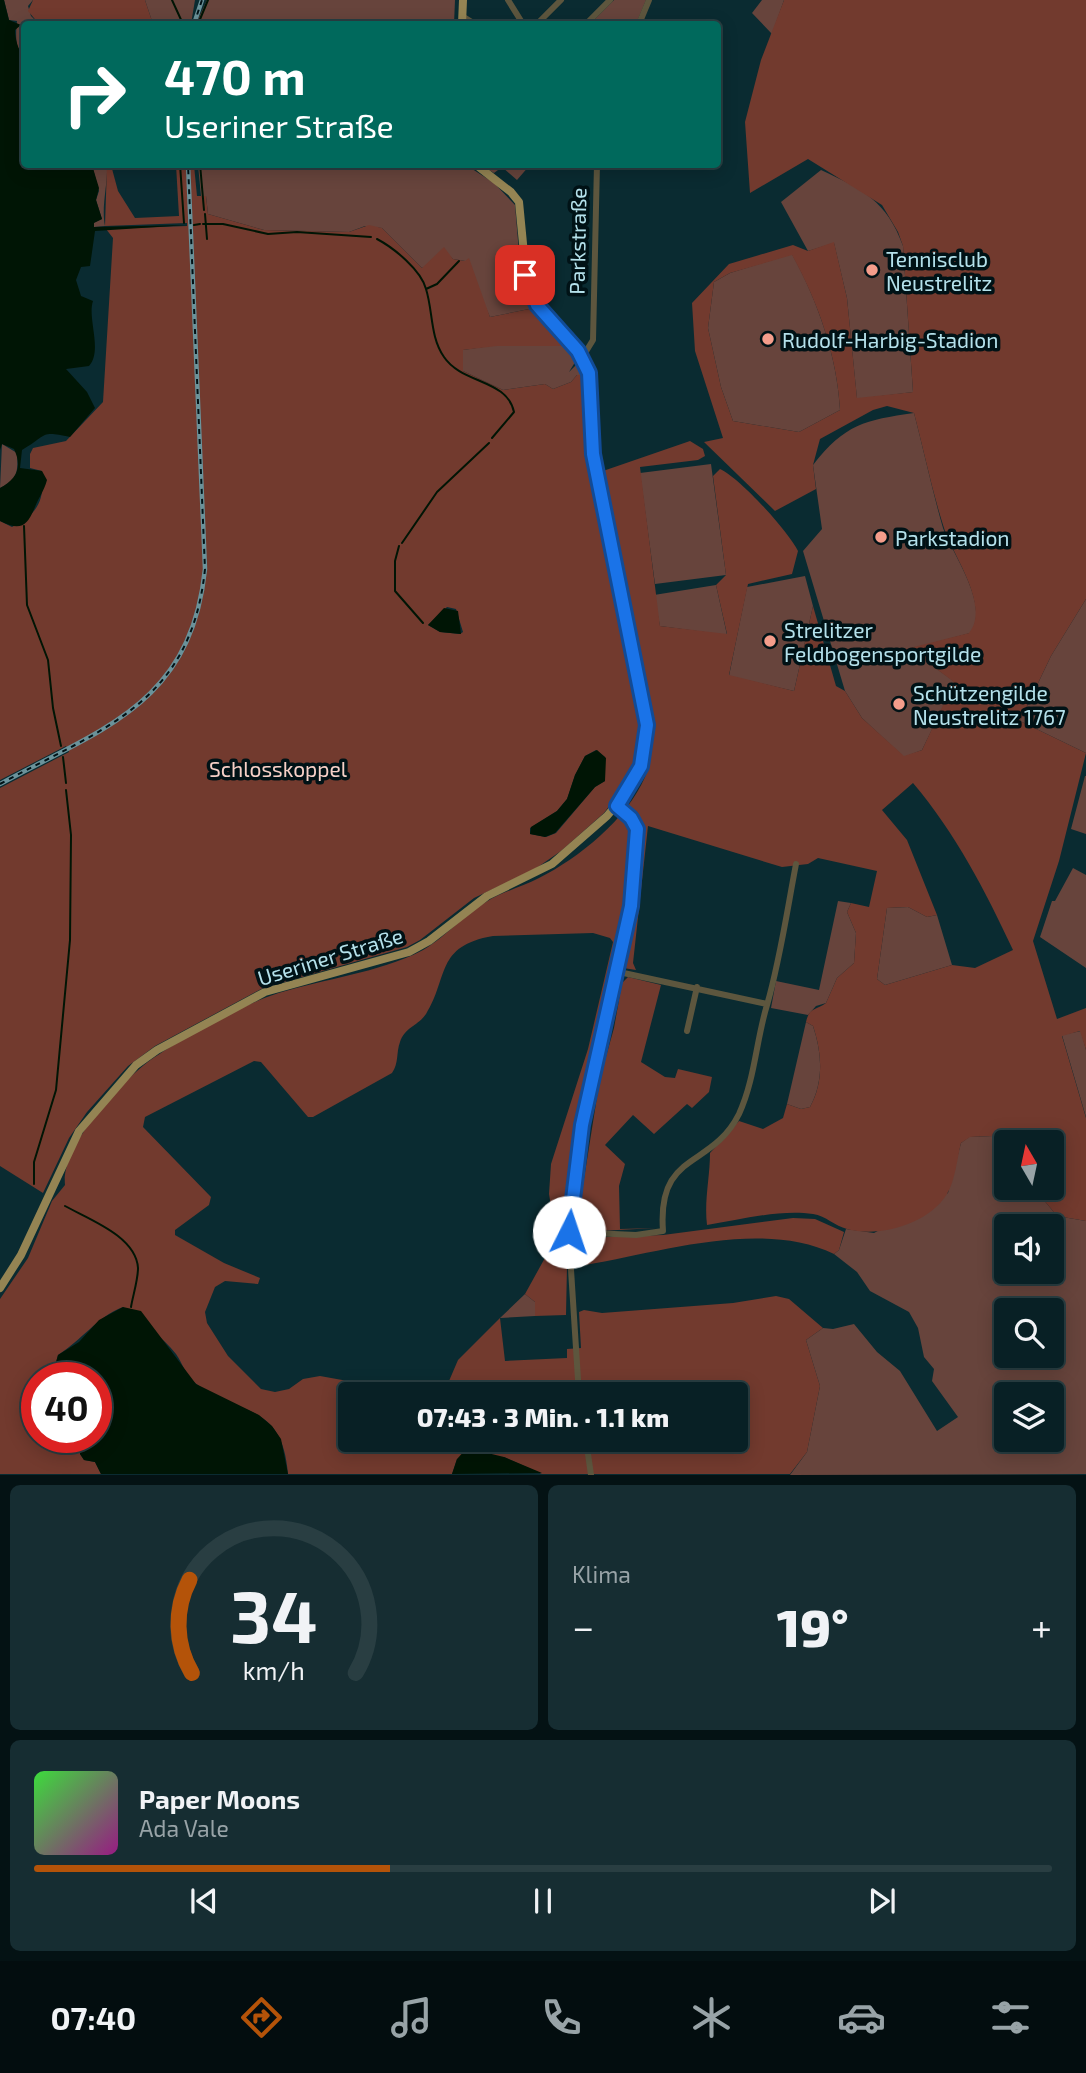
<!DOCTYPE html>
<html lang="de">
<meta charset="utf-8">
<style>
:root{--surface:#082025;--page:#162d32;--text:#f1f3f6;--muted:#98a3a7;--line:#293e42;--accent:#b45309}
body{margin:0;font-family:"Exo 2",sans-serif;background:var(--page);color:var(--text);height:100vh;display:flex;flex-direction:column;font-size:26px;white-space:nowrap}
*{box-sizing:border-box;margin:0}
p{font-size:23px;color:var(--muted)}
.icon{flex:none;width:38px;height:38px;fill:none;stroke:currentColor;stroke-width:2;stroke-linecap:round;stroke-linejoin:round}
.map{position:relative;height:1475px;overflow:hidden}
.sheet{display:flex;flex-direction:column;gap:10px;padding:10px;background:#041214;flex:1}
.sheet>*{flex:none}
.guide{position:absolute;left:21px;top:21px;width:700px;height:147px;border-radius:7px;box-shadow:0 4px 18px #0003,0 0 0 2px var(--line);background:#00695c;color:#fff;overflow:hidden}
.needle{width:46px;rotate:351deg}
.buttons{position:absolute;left:994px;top:1130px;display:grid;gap:14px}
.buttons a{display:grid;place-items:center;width:70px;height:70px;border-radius:7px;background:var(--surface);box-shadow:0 4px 18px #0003,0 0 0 2px var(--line);font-size:35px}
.speed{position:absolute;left:21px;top:1362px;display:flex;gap:14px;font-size:35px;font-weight:700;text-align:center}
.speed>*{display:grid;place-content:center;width:91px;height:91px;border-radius:50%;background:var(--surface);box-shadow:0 4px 18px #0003,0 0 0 2px var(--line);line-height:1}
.speed .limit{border:10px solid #d22;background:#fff;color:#111}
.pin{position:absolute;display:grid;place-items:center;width:60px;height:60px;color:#fff;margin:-30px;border-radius:14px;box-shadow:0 4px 10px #0006}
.me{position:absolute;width:77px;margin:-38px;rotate:4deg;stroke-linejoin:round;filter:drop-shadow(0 0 5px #0008)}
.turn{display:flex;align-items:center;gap:24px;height:147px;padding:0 28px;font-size:32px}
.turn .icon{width:91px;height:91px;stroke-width:2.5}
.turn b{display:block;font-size:49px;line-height:60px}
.big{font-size:52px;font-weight:800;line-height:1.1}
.sheet .card{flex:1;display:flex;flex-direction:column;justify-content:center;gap:10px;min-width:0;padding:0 24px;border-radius:10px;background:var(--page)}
.sheet .dial{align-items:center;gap:0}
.dial svg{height:182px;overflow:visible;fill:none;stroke:var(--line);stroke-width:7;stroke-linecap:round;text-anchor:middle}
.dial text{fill:var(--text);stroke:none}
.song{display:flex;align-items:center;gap:21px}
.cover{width:84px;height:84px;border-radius:10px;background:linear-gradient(135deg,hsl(120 70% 55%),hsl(310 70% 35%))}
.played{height:7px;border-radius:4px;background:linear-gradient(90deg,var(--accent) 35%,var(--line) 35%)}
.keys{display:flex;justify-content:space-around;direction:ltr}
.heat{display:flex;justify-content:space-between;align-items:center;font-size:38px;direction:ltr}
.sheet .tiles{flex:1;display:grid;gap:10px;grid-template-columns:1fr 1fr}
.card:last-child{grid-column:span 2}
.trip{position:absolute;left:338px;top:1382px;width:410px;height:70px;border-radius:7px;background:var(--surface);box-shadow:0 4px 18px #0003,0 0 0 2px var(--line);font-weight:800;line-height:70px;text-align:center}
.tabs{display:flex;height:112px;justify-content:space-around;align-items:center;background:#030d0f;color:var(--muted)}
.tabs .icon{width:49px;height:49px}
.tabs .selected{color:var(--accent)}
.tabs b{font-size:32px;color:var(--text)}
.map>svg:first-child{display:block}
.green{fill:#67443c;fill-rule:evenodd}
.forest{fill:#723a2e;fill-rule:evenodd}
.water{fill:#001505}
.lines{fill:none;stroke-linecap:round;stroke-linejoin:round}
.stream{stroke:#001505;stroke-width:2}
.minor{stroke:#5d563e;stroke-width:6}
.major{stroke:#948453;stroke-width:8}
.rail-casing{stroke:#6a929a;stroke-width:4.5}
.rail{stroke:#001216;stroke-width:2;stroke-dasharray:5;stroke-linecap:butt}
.route-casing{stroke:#114b97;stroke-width:18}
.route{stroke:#1a73e8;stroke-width:12}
.poi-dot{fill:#f49d8b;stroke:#001216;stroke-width:2.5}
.labels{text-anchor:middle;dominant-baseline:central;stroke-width:7;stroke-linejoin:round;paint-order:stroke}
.street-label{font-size:21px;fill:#b4e1eb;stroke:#001216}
.poi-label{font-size:21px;fill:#b4e1eb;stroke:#001216;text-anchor:start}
.park-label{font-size:21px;fill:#f6d0c7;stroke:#001216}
</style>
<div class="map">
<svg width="1086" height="1475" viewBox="0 0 1086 1475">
<rect width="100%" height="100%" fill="#0a2b31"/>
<path class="green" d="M4,0H33L28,6L31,16L39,24H24V56C14,48 16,33 17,21L9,20Z
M145,0H195L191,24H153Z
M207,0H455L454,24H196Z
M614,0H646L636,24H590Z
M762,0H784L772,34L752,13Z
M92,165H107C108,184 101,207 105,226L94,227L93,223L102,219L96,200L99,191Z
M198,165H466L494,183L515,205L521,276L534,308L490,317L465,261L453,259L448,254L422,268L382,228L365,226L349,232L264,230L208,214L206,196H201Z
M481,165H530L517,180L502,167L494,173Z
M821,170C862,189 887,201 903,246L913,392L857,399L847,298L834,243L808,251L781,202Z
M792,254C818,302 837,356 840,410L799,432L733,421L721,387L708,328L714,282L730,273Z
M497,345L566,346L577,359L569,372L579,362L585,375H577L571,382L553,389L545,384L503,390L463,371V350Z
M914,413C924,451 932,490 943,528C952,554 991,606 970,633L903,651L923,659L955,682L922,750L904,757L862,718L845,691L803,551L822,529L813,465C845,424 865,420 914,413Z
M2,444L17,453C18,472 18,479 0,488Z
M711,464L726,575L655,584L640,473Z
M805,576L813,606L794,691L729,676L747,587Z
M716,585L727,635L660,626L654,595Z
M1086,599V753L1020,721L1051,656Z
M1085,776H1086V834L1071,829Z
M1073,868L1086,875V968L1040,937L1052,901H1055Z
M838,901L851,903L847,912L856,933L854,963L837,978L826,1003L816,1006L808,1015L771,1008L776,981L819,990Z
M908,907L927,917L937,915L952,965L885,985L877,979L887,908Z
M806,1022L813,1026C822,1053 824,1081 810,1107L801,1109L787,1104Z
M1081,1031L1086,1050V1117L1062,1035Z
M1016,1135L1018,1143H1006V1188H1034L1057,1216L1086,1221V1474L790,1475L807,1452L820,1386L806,1340L823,1328L833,1329L854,1324L877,1352L900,1371L937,1431L958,1417L932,1381L934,1369L924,1357L918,1328L909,1312L870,1291L857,1272L834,1254L839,1250L846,1229L874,1233L948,1193L961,1143L969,1137ZM1006,1227H1052V1272H1006ZM1006,1311H1052V1356H1006ZM1006,1395H1052V1440H1006Z
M525,1294L535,1302V1316L500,1318Z"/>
<path class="forest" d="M33,0H145L153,24H82L77,21L66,24H39L28,11Z
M784,0H1086V599L1051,656L1020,721L1086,753L1059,861L1033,941L1057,1019L1086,1008V1050L1080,1031L1062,1036L1086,1118V1221L1057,1216L1034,1188H1052V1143H1018L1015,1135L970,1137L961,1143C957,1159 955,1181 947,1194C929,1224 879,1238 847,1229C835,1226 826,1216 813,1214C779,1209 740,1220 707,1225C704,1201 710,1177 710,1153L739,1121L763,1129L783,1118L787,1104L801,1109L810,1107C824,1082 822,1053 813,1026L806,1022C809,1007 817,1010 826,1003L837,978L854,963L856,933L847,912L851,903L869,907L877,871L818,858L808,864L782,867L648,826L633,963L636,970L617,967L622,940L617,939L586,1071L569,1168L566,1315L535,1316V1302L525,1294L546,1256L553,1219L549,1194L551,1164L588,1049L613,942L610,938L593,933L493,936C435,946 449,977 426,1014C418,1026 405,1027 400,1042C396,1053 399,1063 392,1073L313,1117H308L261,1062L254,1061L145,1117L143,1127L211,1197L209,1205L175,1230V1235L224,1263L260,1278L258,1284L225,1281L215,1287L205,1312L207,1323L228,1356L261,1389L275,1392L289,1389L303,1379L320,1376L359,1383L366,1395H350V1440H735V1395H443L458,1360L500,1318L505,1361L567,1358V1349L581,1348L579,1312L584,1310L602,1313L733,1303L776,1296L789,1299L823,1328L806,1340L820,1386L807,1452L790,1474H542L504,1457L457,1459L452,1474H288C282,1399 237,1418 194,1382C185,1374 183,1364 176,1354C163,1337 140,1322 123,1307C97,1317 82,1340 58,1355L52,1377H37V1437H81L80,1454L84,1460L95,1462L101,1474H0V1299L28,1258L52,1201L65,1185C61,1147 115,1089 144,1065C169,1045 239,1007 270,996C316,980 368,975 413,955C441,943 460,917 486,902C502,892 521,887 539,878C579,858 627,819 645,777C653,759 652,733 651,714L603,471L690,441L703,449L705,456L698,460L640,467L660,626L727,634L716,585L726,575L713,476L720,469C740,478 788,531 798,551L792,574L748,584L729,675L794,691L813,606L836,686L845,691L862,718L904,756L922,750L954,682L923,659L902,650L969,633C991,606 952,554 944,528C932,491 924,451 914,413L887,406L873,410L820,439L813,465L816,489L775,511L704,442L723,438L695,351L692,303L729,264L793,245L808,251L834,242L847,298L857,398L913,392L903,246L898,232L882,205L808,159L750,193L745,122L761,60ZM792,255C818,302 837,356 840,410L799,432L733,421L721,387L708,328L714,282L730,273ZM913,783C956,834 985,890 1013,950L975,968L952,965L885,985L877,979L887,908L908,907L927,917L937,915L907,840L882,810Z
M107,165H111L118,191L135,218L179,216L176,165H194L197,196H206L208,214L264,230L349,232L369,225L382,228L422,268L444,247L453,259L465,261L469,258L490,317L534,308L566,346H497L463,350V371L503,390L545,384L553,389L571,382L577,375H585L588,455L640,705L641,744L628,781L604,813L561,851L535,869L474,898L420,940L407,947L263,988L155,1046L128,1066L87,1112L69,1138L43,1193L0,1166V788L69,752L66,746L0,780V521L12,527C38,514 45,500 42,471L30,468V454L33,448L66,441L103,402L113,238L106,229L187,226V223L105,226ZM447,607L456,609L463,632L460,634L440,632L428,625ZM596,750L605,757V781L595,787L556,833L546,837L530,834V828L557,811L567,799L575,775L585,756Z
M628,977L661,985L641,1062L665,1077L675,1078L678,1069L712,1077L709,1092L692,1108L687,1104L654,1134L633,1115L605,1145L625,1164L619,1186L620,1229L656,1228L599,1231L577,1223L600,1078L614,1028L622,983Z
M793,1218L815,1219L844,1232L839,1250L834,1254C762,1219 661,1252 585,1265L577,1262L575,1243L581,1238L663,1235Z"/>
<path class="water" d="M0,0H4L9,20L21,25L15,30C15,38 18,51 24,56V164L92,165L99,188L96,200L102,219L94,223V227L188,225L95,231L90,266L81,267L76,280L81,296L93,301C87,318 103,351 89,366L66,369L87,392L95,408L70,437C39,430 47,436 22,450L20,468L42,471L47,480C44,491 39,497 35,507C27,527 20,531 0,521V488C16,479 23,468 14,449L2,444L0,450Z
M444,608L458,611L461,634L440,632L428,625Z
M597,750L606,758L605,781L595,787L555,833L545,837L530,834L531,827L557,811L567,799L575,775L585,756Z
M123,1307L141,1311L196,1384L259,1415L272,1426L281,1439L288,1474H101L95,1462L84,1460L80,1454L81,1437H96V1377H52L58,1355L79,1342L99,1320Z
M467,1448L504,1457L542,1473L452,1474L457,1459Z"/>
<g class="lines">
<path class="stream" d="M172,0L183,24
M198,24L208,0
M180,164L184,223
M200,164L204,210
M205,214L207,239
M203,224H223L268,234L297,232L371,237
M194,225L200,224
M377,239C394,248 421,270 426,289C433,311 430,337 444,357C462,384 507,379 514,412L492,438
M426,289L437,284L459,261
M24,526L27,605L48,660L53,708L61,746
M402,543L437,492L489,443
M399,546L395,561V591L423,623
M63,757L66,783
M34,1184V1162L56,1090L70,940L71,835L66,790
M65,1206C88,1219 136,1236 138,1268C138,1280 133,1295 131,1307"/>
<path class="minor" d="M508,0L523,24
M462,16L475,24
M537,24L561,0
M586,24L610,0
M639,24L649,0
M582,358L593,340L597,164
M619,972L767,1004
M687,1031L697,987
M569,1232L636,1235L663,1231C657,1150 711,1170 739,1114C755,1079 756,1041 767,1005C780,960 787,911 796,864
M579,1395L570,1254L573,1187L591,1082L630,918L637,836L635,823L617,806
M586,1440L591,1475"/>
<path class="major" d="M462,24L463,0
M0,1288L21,1255L79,1131L136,1065L157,1050L265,992L409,952L429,941L487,896L552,864L607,816L628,791L644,756L647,714L593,454L589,373L578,351L537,305L527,285L519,202L511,192L475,164"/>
<g class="rail-casing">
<path id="rail" d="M194,24L202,0
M0,784C103,728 191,704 205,569L188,164"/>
</g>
<use href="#rail" class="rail"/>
</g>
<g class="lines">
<g class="route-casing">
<path id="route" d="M525,275L537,305L578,351L589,373L593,454L647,725L641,766L617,806L631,818L637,829L631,906L582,1125L569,1232"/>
</g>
<use href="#route" class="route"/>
</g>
<g class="poi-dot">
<circle cx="872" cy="270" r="7"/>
<circle cx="768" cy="339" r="7"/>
<circle cx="881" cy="537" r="7"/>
<circle cx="770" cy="641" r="7"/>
<circle cx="899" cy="704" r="7"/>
</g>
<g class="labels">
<g class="street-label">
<text transform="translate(577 241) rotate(-89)">Parkstraße</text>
<text transform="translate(330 956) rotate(-17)">Useriner Straße</text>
</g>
<g class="poi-label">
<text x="886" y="258">Tennisclub<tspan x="886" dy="24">Neustrelitz</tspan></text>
<text x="782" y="339">Rudolf-Harbig-Stadion</text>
<text x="895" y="537">Parkstadion</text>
<text x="784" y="629">Strelitzer<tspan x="784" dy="24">Feldbogensportgilde</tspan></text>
<text x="913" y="692">Schützengilde<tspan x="913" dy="24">Neustrelitz 1767</tspan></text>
</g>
<g class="park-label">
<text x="278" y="768">Schlosskoppel</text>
</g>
</g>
</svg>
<div class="buttons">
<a><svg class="needle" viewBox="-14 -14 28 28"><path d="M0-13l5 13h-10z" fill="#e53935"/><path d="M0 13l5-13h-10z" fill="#98a3a7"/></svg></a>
<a><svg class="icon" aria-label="sound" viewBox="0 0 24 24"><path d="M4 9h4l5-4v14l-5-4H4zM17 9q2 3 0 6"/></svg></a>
<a><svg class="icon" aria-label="search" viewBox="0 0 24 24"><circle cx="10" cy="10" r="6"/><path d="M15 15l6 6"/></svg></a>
<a><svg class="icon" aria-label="layers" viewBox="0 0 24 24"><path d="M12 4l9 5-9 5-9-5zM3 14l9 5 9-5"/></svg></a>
</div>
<div class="speed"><div class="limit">40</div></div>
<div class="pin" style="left:525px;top:275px;background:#d93025"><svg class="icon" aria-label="arrive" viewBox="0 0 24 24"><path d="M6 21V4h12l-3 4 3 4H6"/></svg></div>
<svg class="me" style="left:569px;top:1232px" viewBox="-20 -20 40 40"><circle r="19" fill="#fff"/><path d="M0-13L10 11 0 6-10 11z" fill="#1a73e8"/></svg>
<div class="trip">07:43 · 3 Min. · 1.1 km</div>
<div class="guide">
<div class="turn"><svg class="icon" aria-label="right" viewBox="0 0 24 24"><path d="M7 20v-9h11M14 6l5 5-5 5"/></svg><div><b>470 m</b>Useriner Straße</div></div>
</div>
</div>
<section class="sheet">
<div class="tiles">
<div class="card dial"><svg viewBox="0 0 100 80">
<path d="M14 69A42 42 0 1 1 86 69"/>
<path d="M14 69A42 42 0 0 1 13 28" stroke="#b45309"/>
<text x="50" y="56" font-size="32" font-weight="700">34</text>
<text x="50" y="72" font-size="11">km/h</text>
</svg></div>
<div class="card"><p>Klima</p>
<div class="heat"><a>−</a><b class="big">19°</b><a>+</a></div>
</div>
<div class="card">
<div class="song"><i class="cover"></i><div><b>Paper Moons</b><p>Ada Vale</p></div></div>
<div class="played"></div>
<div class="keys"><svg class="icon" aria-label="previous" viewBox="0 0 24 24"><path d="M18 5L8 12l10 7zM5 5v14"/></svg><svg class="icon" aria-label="pause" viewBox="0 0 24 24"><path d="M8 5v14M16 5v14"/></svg><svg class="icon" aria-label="next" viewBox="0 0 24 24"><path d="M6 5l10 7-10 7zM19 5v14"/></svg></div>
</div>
</div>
</section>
<nav class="tabs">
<b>07:40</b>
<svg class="icon selected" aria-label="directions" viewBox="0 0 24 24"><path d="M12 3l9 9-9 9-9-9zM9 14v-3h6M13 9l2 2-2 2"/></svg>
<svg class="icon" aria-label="music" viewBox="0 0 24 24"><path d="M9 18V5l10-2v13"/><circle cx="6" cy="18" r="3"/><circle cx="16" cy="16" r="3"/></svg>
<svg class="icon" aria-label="phone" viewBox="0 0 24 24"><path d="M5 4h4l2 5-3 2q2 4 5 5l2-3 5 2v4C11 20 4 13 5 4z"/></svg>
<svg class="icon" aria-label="climate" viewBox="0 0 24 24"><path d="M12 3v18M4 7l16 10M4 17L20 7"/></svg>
<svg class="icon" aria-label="car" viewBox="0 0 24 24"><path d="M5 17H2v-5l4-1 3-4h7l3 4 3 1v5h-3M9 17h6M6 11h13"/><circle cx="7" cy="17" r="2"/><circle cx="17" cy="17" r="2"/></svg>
<svg class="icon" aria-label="filters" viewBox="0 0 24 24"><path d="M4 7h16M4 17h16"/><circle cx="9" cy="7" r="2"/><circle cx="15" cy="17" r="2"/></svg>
</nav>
